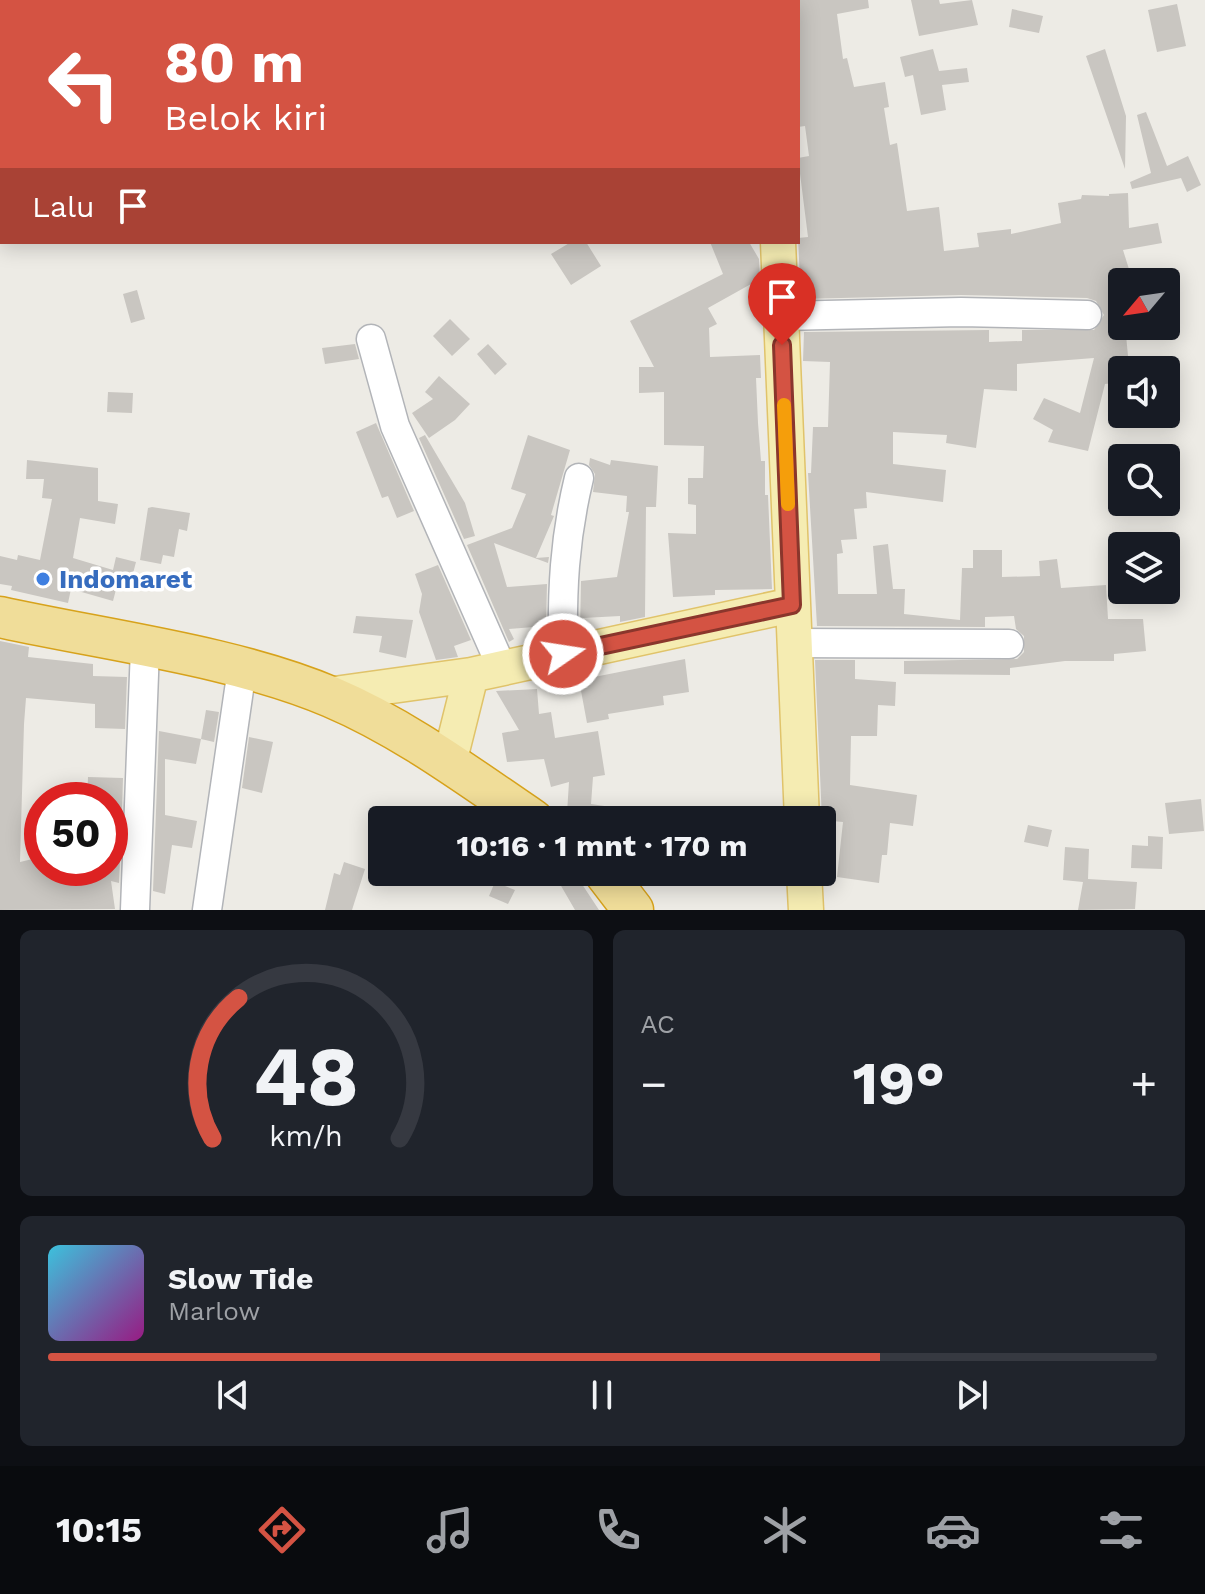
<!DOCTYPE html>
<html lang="id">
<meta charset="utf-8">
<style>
:root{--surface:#171b24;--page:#20242c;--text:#f1f3f6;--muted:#9ea1a6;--line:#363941;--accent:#d45343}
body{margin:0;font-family:"Work Sans",sans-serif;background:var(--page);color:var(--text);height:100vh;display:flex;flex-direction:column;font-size:30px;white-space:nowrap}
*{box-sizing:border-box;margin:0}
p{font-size:26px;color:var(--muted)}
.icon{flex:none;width:44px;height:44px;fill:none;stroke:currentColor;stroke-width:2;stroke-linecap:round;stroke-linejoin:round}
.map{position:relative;height:910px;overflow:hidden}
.panel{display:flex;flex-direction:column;gap:20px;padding:20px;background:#0d0f14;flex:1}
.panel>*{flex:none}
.hud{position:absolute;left:0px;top:0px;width:800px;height:244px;box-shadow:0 4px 20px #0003;background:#d45343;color:#fff;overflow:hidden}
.needle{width:52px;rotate:241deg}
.buttons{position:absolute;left:1108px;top:268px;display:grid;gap:16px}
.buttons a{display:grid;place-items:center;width:72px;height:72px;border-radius:8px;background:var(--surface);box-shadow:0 4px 20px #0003;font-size:40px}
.speed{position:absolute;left:24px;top:782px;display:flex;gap:16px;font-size:40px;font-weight:700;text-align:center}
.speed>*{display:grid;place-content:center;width:104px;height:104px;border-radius:50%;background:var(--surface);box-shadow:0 4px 20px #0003;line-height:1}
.speed .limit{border:12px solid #d22;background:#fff;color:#111}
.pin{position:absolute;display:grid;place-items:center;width:68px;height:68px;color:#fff;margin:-82px -34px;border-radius:50% 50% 50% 0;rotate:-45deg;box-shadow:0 0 8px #0007}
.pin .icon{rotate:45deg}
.me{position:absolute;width:88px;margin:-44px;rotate:77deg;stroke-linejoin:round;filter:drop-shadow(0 0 6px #0008)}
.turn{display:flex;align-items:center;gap:28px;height:168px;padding:0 32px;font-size:36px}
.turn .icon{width:104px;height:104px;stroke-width:2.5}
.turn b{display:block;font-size:56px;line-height:68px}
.then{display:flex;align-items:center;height:76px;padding:0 32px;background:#0003;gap:16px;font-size:30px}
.big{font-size:60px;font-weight:700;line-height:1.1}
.panel .tile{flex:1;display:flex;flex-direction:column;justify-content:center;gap:12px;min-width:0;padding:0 28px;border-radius:12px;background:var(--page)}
.panel .dial{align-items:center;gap:0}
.dial svg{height:208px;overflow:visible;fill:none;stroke:var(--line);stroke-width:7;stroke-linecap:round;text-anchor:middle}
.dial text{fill:var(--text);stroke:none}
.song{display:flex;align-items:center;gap:24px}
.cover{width:96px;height:96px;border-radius:12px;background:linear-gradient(135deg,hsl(190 70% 55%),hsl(310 70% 35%))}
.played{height:8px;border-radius:4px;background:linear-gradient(90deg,var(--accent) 75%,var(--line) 75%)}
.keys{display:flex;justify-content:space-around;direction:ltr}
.heat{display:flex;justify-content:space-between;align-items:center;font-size:44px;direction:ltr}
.panel .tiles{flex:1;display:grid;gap:20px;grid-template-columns:1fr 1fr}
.tile:last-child{grid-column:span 2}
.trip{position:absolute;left:368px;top:806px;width:468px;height:80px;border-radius:8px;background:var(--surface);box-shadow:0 4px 20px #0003;font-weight:700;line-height:80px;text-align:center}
.menu{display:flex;height:128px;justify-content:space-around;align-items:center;background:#090b0e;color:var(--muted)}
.menu .icon{width:56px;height:56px}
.menu .selected{color:var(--accent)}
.menu b{font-size:36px;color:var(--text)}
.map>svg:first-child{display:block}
.building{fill:#c9c6c1}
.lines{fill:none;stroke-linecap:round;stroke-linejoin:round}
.minor-casing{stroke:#b2b4b8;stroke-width:31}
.major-casing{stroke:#e0c36a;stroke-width:37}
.highway-casing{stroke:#d7a21b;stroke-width:43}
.minor{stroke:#fff;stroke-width:28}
.major{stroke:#f5ecb2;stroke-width:34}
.highway{stroke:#f0dd99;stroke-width:40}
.route-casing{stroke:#8a362c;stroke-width:20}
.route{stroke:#d45343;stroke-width:14}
.slow{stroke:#f59e0b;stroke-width:14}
.shop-dot{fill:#3f7fe0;stroke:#fff;stroke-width:3}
.labels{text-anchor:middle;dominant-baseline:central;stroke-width:7;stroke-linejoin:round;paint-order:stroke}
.shop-label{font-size:26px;font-weight:bold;fill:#366cbe;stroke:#fff;text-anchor:start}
</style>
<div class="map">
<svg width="1205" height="910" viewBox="0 0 1205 910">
<rect width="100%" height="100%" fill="#edebe5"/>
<path class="building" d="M798,0H868L869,8L837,14L843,59L847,58L854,87L885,82L889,107L884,108L890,145L897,143L907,211L939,207L944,251L979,247L977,233L1011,229V234L1061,223L1058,203L1081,199L1082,195L1109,196V194L1128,193L1129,228L1158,223L1162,243L1123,250L1133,282H1122V336L1126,335L1128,356L1120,357L1122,382L1105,384L1088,451L1048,442L1053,430L1033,419L1044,398L1080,413L1094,358L1017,364V391L984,389L976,448L946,443L947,435L893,432V464L946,470L943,502L866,492L867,508L854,509L857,539L841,540L843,553L837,554L838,594H877L873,546L888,544L893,589H905L904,614L960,620L962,568H973V550H1002V577L1040,576L1039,561L1057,559L1061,588L1106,585L1108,619H1143L1146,651L1114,654V661H1065L1010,668V675L904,674V661L1017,659L1024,652V636L1016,629L1014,616L985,617V627L817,626L808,473H811L813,427H828L830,362L803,361L804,332L989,330V342L1022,341V330H1094L1104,315L1096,301L1087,298L961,295L801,299L798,238L808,237L798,158L809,156L805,126L798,127Z
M911,0H939L940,4L972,0L978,25L919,36Z
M1177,4L1186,46L1157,52L1148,10Z
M1012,9L1043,16L1039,33L1009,27Z
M933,49L939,71L967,68L969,82L942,85L946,110L921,115L913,75L905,77L900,57Z
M1105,49L1126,116L1125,169L1086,56Z
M1146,112L1167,166L1188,156L1201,185L1187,192L1181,178L1132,189L1130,182L1151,173L1137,115Z
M571,242H586L601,266L571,285L551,254Z
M710,242H749L759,259L760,279L708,308L717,324L709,328L710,357L760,355L761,378H756L758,423L761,461H765V495H768L772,589L715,590V595L673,597L668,533L696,534V505L688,504V478H703L704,446L664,445V392L639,393V367H654L630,321L723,274Z
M137,290L145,319L131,323L123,294Z
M450,319L470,339L452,356L433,336Z
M355,344L359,359L325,364L322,348Z
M488,344L507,364L495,375L477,354Z
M439,376L470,404L455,420L429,438L412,413L433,399L425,392Z
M108,392L133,393L132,413L107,412Z
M376,423L414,511L397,518L388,496L382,498L356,432Z
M425,435L465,503L475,536L464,539L419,438Z
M528,435L570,450L551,515L554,516L536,558L549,557L548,563L494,543L507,587L547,584L546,626L509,629L514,639L509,642L467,545L512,528L526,494L511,489Z
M590,458L610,465L611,460L658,466L656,507H646L645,617L620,622V616L583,618L584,630L580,631L581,581L617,577L629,512H626L627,496L593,492L595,474L589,465Z
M27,460L98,468V501L118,504L115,524L80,518L73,558L113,570L116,557L136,562L131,581L119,578L113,601L71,589L68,603L11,590L12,586L0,584V556L17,560L18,555L40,560L52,499L42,498L44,479H26Z
M152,507L190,513L187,531L179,529L174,557L163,555L161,564L140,560L148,508Z
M438,565L471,640L454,646L458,657L436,660L419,612L422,594L415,574Z
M356,616L413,620L406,658L379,652L382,636L353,633Z
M0,641L29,647L28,657L93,664V676L127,677L125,729L95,728V704L26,698L24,724L20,862L41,857L42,868H110V863L120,861L119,883L111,881L115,909L0,910Z
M685,659L689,692L663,696L664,705L608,714L609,719L587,723L579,680Z
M815,660H855V679L896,682L895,706L878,705L877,736H851L850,785L917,795L913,826L890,823L887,855H882L879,883L837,877L843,822L822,820Z
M537,689L539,714L551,712L555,738L598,731L605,775L593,777L591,804L638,811V820H581L582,815L567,813L569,782L551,787L544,759L507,762L502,733L519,730L496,691Z
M206,710L219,712L214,742L201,739Z
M159,731L201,739L196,764L165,759V815L197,821L192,848L172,845L165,894L153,891Z
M249,737L273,742L262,793L242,788Z
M88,777L123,778L122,811H110V800H87Z
M1201,799L1204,831L1169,834L1165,803Z
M1028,825L1052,830L1048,847L1024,842Z
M1148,836L1163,837L1162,869L1131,868L1132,845L1148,846Z
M1065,847L1089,849L1088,879L1137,882L1135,909L1078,910L1083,882L1063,880Z
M344,862L365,869L352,910H325L334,873L340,875Z
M553,872H574L599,910H575Z
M495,882L515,890L508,904L489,896Z"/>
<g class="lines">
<g class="minor-casing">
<path id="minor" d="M304,0V2
M404,0V2
M499,0V2
M592,0V2
M781,316L961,312L1087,315
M371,339L395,426L502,668
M793,643L1009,644
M563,654C562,591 564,540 579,478
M135,910L145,648
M207,910L242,669"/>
</g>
<g class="major-casing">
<path id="major" d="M760,0L761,2
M778,242L802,820
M327,695L471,675L792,605
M449,763L471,675
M804,872L806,910"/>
</g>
<g class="highway-casing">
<path id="highway" d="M0,617C104,640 235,656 331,697C404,728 468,776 533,820
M604,872L633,910"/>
</g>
<use href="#minor" class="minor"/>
<use href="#major" class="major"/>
<use href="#highway" class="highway"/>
</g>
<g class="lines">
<g class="route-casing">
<path id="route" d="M563,654L792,605L782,345"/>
</g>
<use href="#route" class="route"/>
<path class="slow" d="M784,405L788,504"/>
</g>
<circle class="shop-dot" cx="43" cy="579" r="8"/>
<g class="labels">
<g class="shop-label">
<text x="59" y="579">Indomaret</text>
</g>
</g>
</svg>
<div class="buttons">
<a><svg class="needle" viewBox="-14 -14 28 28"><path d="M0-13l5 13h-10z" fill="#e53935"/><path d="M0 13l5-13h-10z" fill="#9ea1a6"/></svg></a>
<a><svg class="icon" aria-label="sound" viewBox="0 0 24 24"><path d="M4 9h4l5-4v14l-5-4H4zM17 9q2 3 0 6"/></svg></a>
<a><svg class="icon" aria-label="search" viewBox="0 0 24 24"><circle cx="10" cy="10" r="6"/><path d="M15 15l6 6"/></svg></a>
<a><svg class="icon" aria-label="layers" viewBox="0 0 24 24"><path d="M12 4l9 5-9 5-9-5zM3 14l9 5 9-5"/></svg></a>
</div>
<div class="speed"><div class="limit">50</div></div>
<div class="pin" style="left:782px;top:345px;background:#d93025"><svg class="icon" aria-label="arrive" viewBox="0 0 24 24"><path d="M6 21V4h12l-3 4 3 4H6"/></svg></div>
<svg class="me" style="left:563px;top:654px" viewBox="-20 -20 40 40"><circle r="17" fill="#d45343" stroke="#fff" stroke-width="3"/><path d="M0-11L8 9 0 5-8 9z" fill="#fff"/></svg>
<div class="trip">10:16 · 1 mnt · 170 m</div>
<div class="hud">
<div class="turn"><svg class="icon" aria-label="left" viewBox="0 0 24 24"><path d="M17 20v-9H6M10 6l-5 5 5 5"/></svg><div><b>80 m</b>Belok kiri</div></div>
<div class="then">Lalu<svg class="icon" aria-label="arrive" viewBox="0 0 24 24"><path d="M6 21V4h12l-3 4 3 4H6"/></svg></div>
</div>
</div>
<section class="panel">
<div class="tiles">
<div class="tile dial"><svg viewBox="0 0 100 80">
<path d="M14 69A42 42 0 1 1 86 69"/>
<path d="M14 69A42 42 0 0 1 24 15" stroke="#d45343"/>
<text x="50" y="56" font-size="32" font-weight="700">48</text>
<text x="50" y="72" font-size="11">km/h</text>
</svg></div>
<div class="tile"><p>AC</p>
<div class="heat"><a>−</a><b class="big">19°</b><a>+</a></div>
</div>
<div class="tile">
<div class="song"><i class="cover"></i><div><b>Slow Tide</b><p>Marlow</p></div></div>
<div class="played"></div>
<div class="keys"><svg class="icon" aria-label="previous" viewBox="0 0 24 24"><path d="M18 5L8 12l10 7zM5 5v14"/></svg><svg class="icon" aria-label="pause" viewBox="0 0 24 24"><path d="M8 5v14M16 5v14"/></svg><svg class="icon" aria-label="next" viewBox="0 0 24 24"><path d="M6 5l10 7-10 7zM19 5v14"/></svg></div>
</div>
</div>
</section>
<nav class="menu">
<b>10:15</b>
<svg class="icon selected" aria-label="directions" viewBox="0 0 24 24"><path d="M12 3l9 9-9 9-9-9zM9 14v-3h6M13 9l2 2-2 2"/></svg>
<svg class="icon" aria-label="music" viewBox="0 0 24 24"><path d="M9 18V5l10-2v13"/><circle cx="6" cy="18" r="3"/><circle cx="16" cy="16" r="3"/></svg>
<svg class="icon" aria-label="phone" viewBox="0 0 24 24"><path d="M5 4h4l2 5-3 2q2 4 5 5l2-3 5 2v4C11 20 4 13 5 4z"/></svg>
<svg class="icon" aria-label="climate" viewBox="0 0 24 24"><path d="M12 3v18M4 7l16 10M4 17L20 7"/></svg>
<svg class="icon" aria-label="car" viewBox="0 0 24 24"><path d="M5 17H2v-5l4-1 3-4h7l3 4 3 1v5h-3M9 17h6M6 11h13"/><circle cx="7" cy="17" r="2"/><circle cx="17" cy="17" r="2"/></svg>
<svg class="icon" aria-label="filters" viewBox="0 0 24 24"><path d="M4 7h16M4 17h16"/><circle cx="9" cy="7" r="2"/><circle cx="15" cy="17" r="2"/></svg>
</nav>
